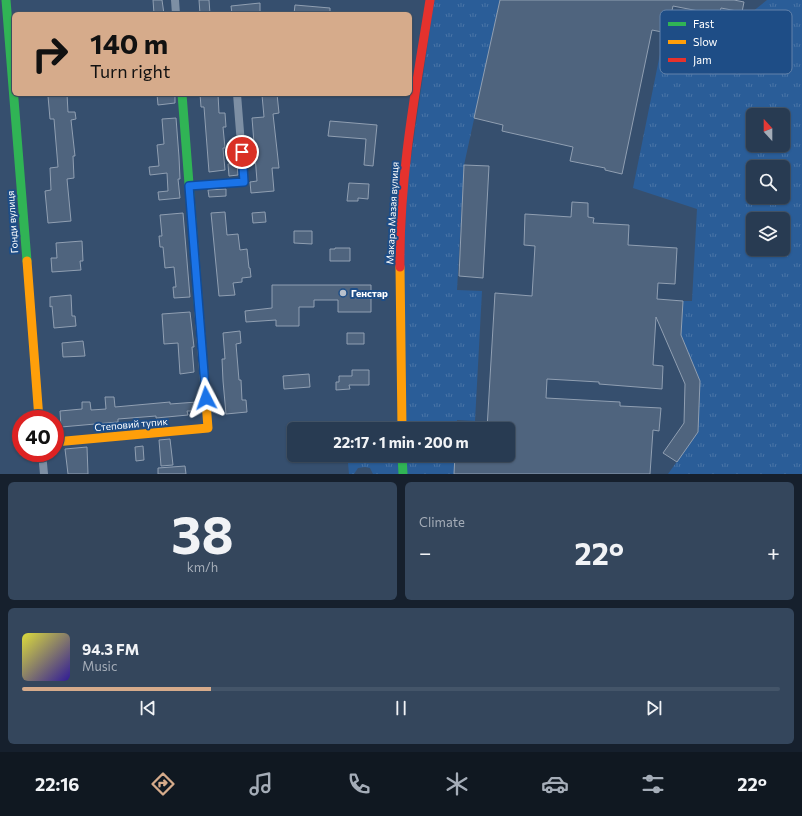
<!DOCTYPE html>
<meta charset="utf-8">
<style>
:root{--surface:#283b52;--page:#34465c;--text:#f1f3f6;--muted:#a5adb8;--line:#445569;--accent:#d6ab8b}
body{margin:0;font-family:Commissioner,sans-serif;background:var(--page);color:var(--text);height:100vh;display:flex;flex-direction:column;font-size:15px;white-space:nowrap}
*{box-sizing:border-box;margin:0}
p{font-size:13px;color:var(--muted)}
.icon{flex:none;width:22px;height:22px;fill:none;stroke:currentColor;stroke-width:2;stroke-linecap:round;stroke-linejoin:round}
.map{position:relative;height:474px;overflow:hidden}
.panel{display:flex;flex-direction:column;gap:8px;padding:8px;background:#16202d;flex:1}
.panel>*{flex:none}
.guide{position:absolute;left:12px;top:12px;width:400px;height:84px;border-radius:6px;box-shadow:0 1px 3px #0004,0 0 0 1px var(--line);background:#d6ab8b;color:#111;overflow:hidden}
.needle{width:26px;rotate:339deg}
.controls{position:absolute;left:746px;top:108px;display:grid;gap:8px}
.controls a{display:grid;place-items:center;width:44px;height:44px;border-radius:6px;background:var(--surface);box-shadow:0 1px 3px #0004,0 0 0 1px var(--line);font-size:20px}
.speed{position:absolute;left:12px;top:410px;display:flex;gap:8px;font-size:20px;font-weight:700;text-align:center}
.speed>*{display:grid;place-content:center;width:52px;height:52px;border-radius:50%;background:var(--surface);box-shadow:0 1px 3px #0004,0 0 0 1px var(--line);line-height:1}
.speed .limit{border:6px solid #d22;background:#fff;color:#111}
.pin{position:absolute;display:grid;place-items:center;width:34px;height:34px;color:#fff;margin:-17px;border:2px solid #fff;border-radius:50%;box-shadow:0 1px 4px #0007}
.me{position:absolute;width:44px;margin:-22px;rotate:356deg;stroke-linejoin:round;filter:drop-shadow(0 0 3px #0008)}
.turn{display:flex;align-items:center;gap:14px;height:84px;padding:0 12px;font-size:18px}
.turn .icon{width:52px;height:52px;stroke-width:2.5}
.turn b{display:block;font-size:28px;line-height:34px}
.big{font-size:30px;font-weight:700;line-height:1.1}
.panel .tile{flex:1;display:flex;flex-direction:column;justify-content:center;gap:6px;min-width:0;padding:0 14px;border-radius:6px;background:var(--page)}
.panel .dial{align-items:center;gap:0}
.dial b{font-size:52px;line-height:1}
.song{display:flex;align-items:center;gap:12px}
.cover{width:48px;height:48px;border-radius:6px;background:linear-gradient(135deg,hsl(60 70% 55%),hsl(250 70% 35%))}
.played{height:4px;border-radius:2px;background:linear-gradient(90deg,var(--accent) 25%,var(--line) 25%)}
.keys{display:flex;justify-content:space-around;direction:ltr}
.heat{display:flex;justify-content:space-between;align-items:center;font-size:22px;direction:ltr}
.panel .tiles{flex:1;display:grid;gap:8px;grid-template-columns:1fr 1fr}
.tile:last-child{grid-column:span 2}
.trip{position:absolute;left:287px;top:422px;width:228px;height:40px;border-radius:6px;background:var(--surface);box-shadow:0 1px 3px #0004,0 0 0 1px var(--line);font-weight:700;line-height:40px;text-align:center}
.menu{display:flex;height:64px;justify-content:space-around;align-items:center;background:#101821;color:var(--muted)}
.menu .icon{width:28px;height:28px}
.menu .active{color:var(--accent)}
.menu b{font-size:18px;color:var(--text)}
.map>svg:first-child{display:block}
.grass{fill:url(#grass-tufts);fill-rule:evenodd}
.building{fill:#4f647e;stroke:#909fb2}
.lines{fill:none;stroke-linecap:round;stroke-linejoin:round}
.street{stroke:#7d8fa4;stroke-width:8}
.fast{stroke:#30b455;stroke-width:9}
.slow{stroke:#ff9f0a;stroke-width:9}
.jam{stroke:#e5322d;stroke-width:9}
.route-casing{stroke:#114b97;stroke-width:10}
.route{stroke:#1a73e8;stroke-width:7}
.poi-dot{fill:#b9c1cc;stroke:#1e4d86;stroke-width:1.5}
.labels{text-anchor:middle;dominant-baseline:central;stroke-width:4;stroke-linejoin:round;paint-order:stroke}
.street-label{font-size:10px;fill:#fff;stroke:#1e4d86}
.poi-label{font-size:10px;font-weight:bold;fill:#fff;stroke:#1e4d86;text-anchor:start}
.key{fill:#1e4d86;stroke:#6282aa;stroke-width:1}
.key-label{font-size:11px;fill:#fff}
</style>
<div class="map">
<svg width="802" height="474" viewBox="0 0 802 474">
<defs>
<pattern id="grass-tufts" width="24" height="20" patternUnits="userSpaceOnUse"><rect width="24" height="20" fill="#2a5d98"/><path d="M3 7l-1-3M5 7V3M7 7l1-3M15 17l-1-3M17 17v-4M19 17l1-3" fill="none" stroke="#4a75a7"/></pattern>
</defs>
<rect width="100%" height="100%" fill="#364f6e"/>
<path class="grass" d="M434,0H500L464,165L457,290L482,291L475,421L457,420V429H406L404,255L407,185Z
M767,0H802V474H668L698,432L700,381L681,335L683,301H692L697,209L633,188L660,54L752,12ZM753,115H783V145H753ZM753,167H783V197H753ZM753,219H783V249H753Z
M374,455H399L400,474H373L370,468L365,467L358,468L354,474H349L348,463L374,461Z
M406,455H455L454,474H407Z"/>
<path class="building" d="M153,0H162L164,14H154Z
M199,0H209L210,14H200Z
M500,0H734L744,2L742,12L721,8L719,15L673,6L667,33L652,30L622,174L605,170V168L570,161L573,147L502,131L503,125L474,118Z
M260,3V14H232L231,6Z
M295,5L330,8V14H294Z
M67,94L68,112H75L76,119L71,120L75,156H73L74,178L67,179L71,221L48,223L45,191L51,190L50,168L58,167L54,119H50L48,96Z
M157,94H175V103L158,105Z
M200,94H218L219,113H225L226,127H223L225,148H223L225,170L209,172L204,107H201Z
M277,94L279,113L273,114L279,168H272L274,191L251,193L250,182L257,181L252,118L264,117L262,95Z
M176,118L179,157L180,179H178L180,198L159,200L158,192L168,191L167,173L150,175L149,167L159,166L157,145L164,144L162,119Z
M330,121L377,125L373,166L364,165L366,139L328,136Z
M237,163L238,175L229,176L228,164Z
M464,165L489,166L483,278L459,276Z
M349,183L369,184L368,199L358,198V201H347Z
M226,189V196L209,197L208,190Z
M572,202L588,203V217L594,218L593,223L629,225L628,245L677,248L675,284L658,283L657,299L683,301L681,335L700,381L698,432L677,462L663,453L684,423L685,384L656,317L653,365L663,366L662,389L599,384V382L547,379L546,398L620,402V406L661,408L659,431L653,430L650,474H454L455,455H508V429H487L495,293L532,296L535,246L524,245L525,214L571,217Z
M225,212L227,235L238,234L240,250L247,249L249,268H250L251,277L242,278V282L233,283L235,295L219,296L211,213Z
M265,212L266,222L253,223L252,213Z
M183,213L190,297L174,298L173,287H176L174,267L165,268L163,247H160L159,236H162L160,215Z
M294,231H312V244L294,243Z
M82,241L83,261H80L81,270L52,272L51,258H57L56,243Z
M335,248H350V261H330V249H335Z
M272,285H371V312H338V300H314V307H299V326H276V320L246,322L245,311L272,308Z
M71,295L72,316H75L76,326L54,328L52,306L50,307V297Z
M190,312L194,347H192L194,372L180,374L178,343L164,344L162,314Z
M240,331L241,343L236,344L239,380H241L242,400H246L247,412L226,414L223,381L222,359H225L223,333Z
M347,333H364V344H347Z
M83,341L85,356L63,357L62,343Z
M352,370H369V385H349L350,389L336,390V382H339V376H352Z
M309,374L310,387L284,389L283,376Z
M105,397H114L115,407L170,402V404L197,402L198,411H187L188,415L156,418V416L118,419V422L61,427L60,411L82,409V402H90L91,410L106,409Z
M170,439L173,465L161,466L159,440Z
M143,446L144,460L136,461L135,447Z
M87,447L88,474H68L65,449Z
M185,466L186,474H158V468Z"/>
<g class="lines">
<path class="street" d="M175,0L176,14
M189,186L244,182L237,94
M42,453L44,474"/>
<path class="fast" d="M6,0L27,261
M182,94L199,312
M402,455L403,474"/>
<path class="slow" d="M27,261L39,419
M400,267L402,429
M55,442L208,428L199,312"/>
<path class="jam" d="M400,267C399,177 416,88 430,0"/>
</g>
<g class="lines">
<g class="route-casing">
<path id="route" d="M206,398L189,186L244,182L242,152"/>
</g>
<use href="#route" class="route"/>
</g>
<circle class="poi-dot" cx="343" cy="293" r="4"/>
<g class="labels">
<g class="street-label">
<text transform="translate(392 213) rotate(-87)">Макара Мазая вулиця</text>
<text transform="translate(12 222) rotate(-94)">Гонди вулиця</text>
<text transform="translate(131 424) rotate(-5)">Степовий тупик</text>
</g>
<g class="poi-label">
<text x="351" y="293">Генстар</text>
</g>
</g>
<rect x="660" y="10" width="132" height="64" rx="6" class="key"/>
<rect x="668" y="22" width="18" height="4" fill="#30b455"/>
<rect x="668" y="40" width="18" height="4" fill="#ff9f0a"/>
<rect x="668" y="58" width="18" height="4" fill="#e5322d"/>
<g class="key-label">
<text x="693" y="28">Fast</text>
<text x="693" y="46">Slow</text>
<text x="693" y="64">Jam</text>
</g>
</svg>
<div class="controls">
<a><svg class="needle" viewBox="-14 -14 28 28"><path d="M0-13l5 13h-10z" fill="#e53935"/><path d="M0 13l5-13h-10z" fill="#a5adb8"/></svg></a>
<a><svg class="icon" aria-label="search" viewBox="0 0 24 24"><circle cx="10" cy="10" r="6"/><path d="M15 15l6 6"/></svg></a>
<a><svg class="icon" aria-label="layers" viewBox="0 0 24 24"><path d="M12 4l9 5-9 5-9-5zM3 14l9 5 9-5"/></svg></a>
</div>
<div class="speed"><div class="limit">40</div></div>
<div class="pin" style="left:242px;top:152px;background:#d93025"><svg class="icon" aria-label="arrive" viewBox="0 0 24 24"><path d="M6 21V4h12l-3 4 3 4H6"/></svg></div>
<svg class="me" style="left:206px;top:398px" viewBox="-20 -20 40 40"><path d="M0-17L14 15 0 8-14 15z" fill="#1a73e8" stroke="#fff" stroke-width="4"/></svg>
<div class="trip">22:17 · 1 min · 200 m</div>
<div class="guide">
<div class="turn"><svg class="icon" aria-label="right" viewBox="0 0 24 24"><path d="M7 20v-9h11M14 6l5 5-5 5"/></svg><div><b>140 m</b>Turn right</div></div>
</div>
</div>
<section class="panel">
<div class="tiles">
<div class="tile dial"><b>38</b><p>km/h</p></div>
<div class="tile"><p>Climate</p>
<div class="heat"><a>−</a><b class="big">22°</b><a>+</a></div>
</div>
<div class="tile">
<div class="song"><i class="cover"></i><div><b>94.3 FM</b><p>Music</p></div></div>
<div class="played"></div>
<div class="keys"><svg class="icon" aria-label="previous" viewBox="0 0 24 24"><path d="M18 5L8 12l10 7zM5 5v14"/></svg><svg class="icon" aria-label="pause" viewBox="0 0 24 24"><path d="M8 5v14M16 5v14"/></svg><svg class="icon" aria-label="next" viewBox="0 0 24 24"><path d="M6 5l10 7-10 7zM19 5v14"/></svg></div>
</div>
</div>
</section>
<nav class="menu">
<b>22:16</b>
<svg class="icon active" aria-label="directions" viewBox="0 0 24 24"><path d="M12 3l9 9-9 9-9-9zM9 14v-3h6M13 9l2 2-2 2"/></svg>
<svg class="icon" aria-label="music" viewBox="0 0 24 24"><path d="M9 18V5l10-2v13"/><circle cx="6" cy="18" r="3"/><circle cx="16" cy="16" r="3"/></svg>
<svg class="icon" aria-label="phone" viewBox="0 0 24 24"><path d="M5 4h4l2 5-3 2q2 4 5 5l2-3 5 2v4C11 20 4 13 5 4z"/></svg>
<svg class="icon" aria-label="climate" viewBox="0 0 24 24"><path d="M12 3v18M4 7l16 10M4 17L20 7"/></svg>
<svg class="icon" aria-label="car" viewBox="0 0 24 24"><path d="M5 17H2v-5l4-1 3-4h7l3 4 3 1v5h-3M9 17h6M6 11h13"/><circle cx="7" cy="17" r="2"/><circle cx="17" cy="17" r="2"/></svg>
<svg class="icon" aria-label="filters" viewBox="0 0 24 24"><path d="M4 7h16M4 17h16"/><circle cx="9" cy="7" r="2"/><circle cx="15" cy="17" r="2"/></svg>
<b>22°</b>
</nav>
